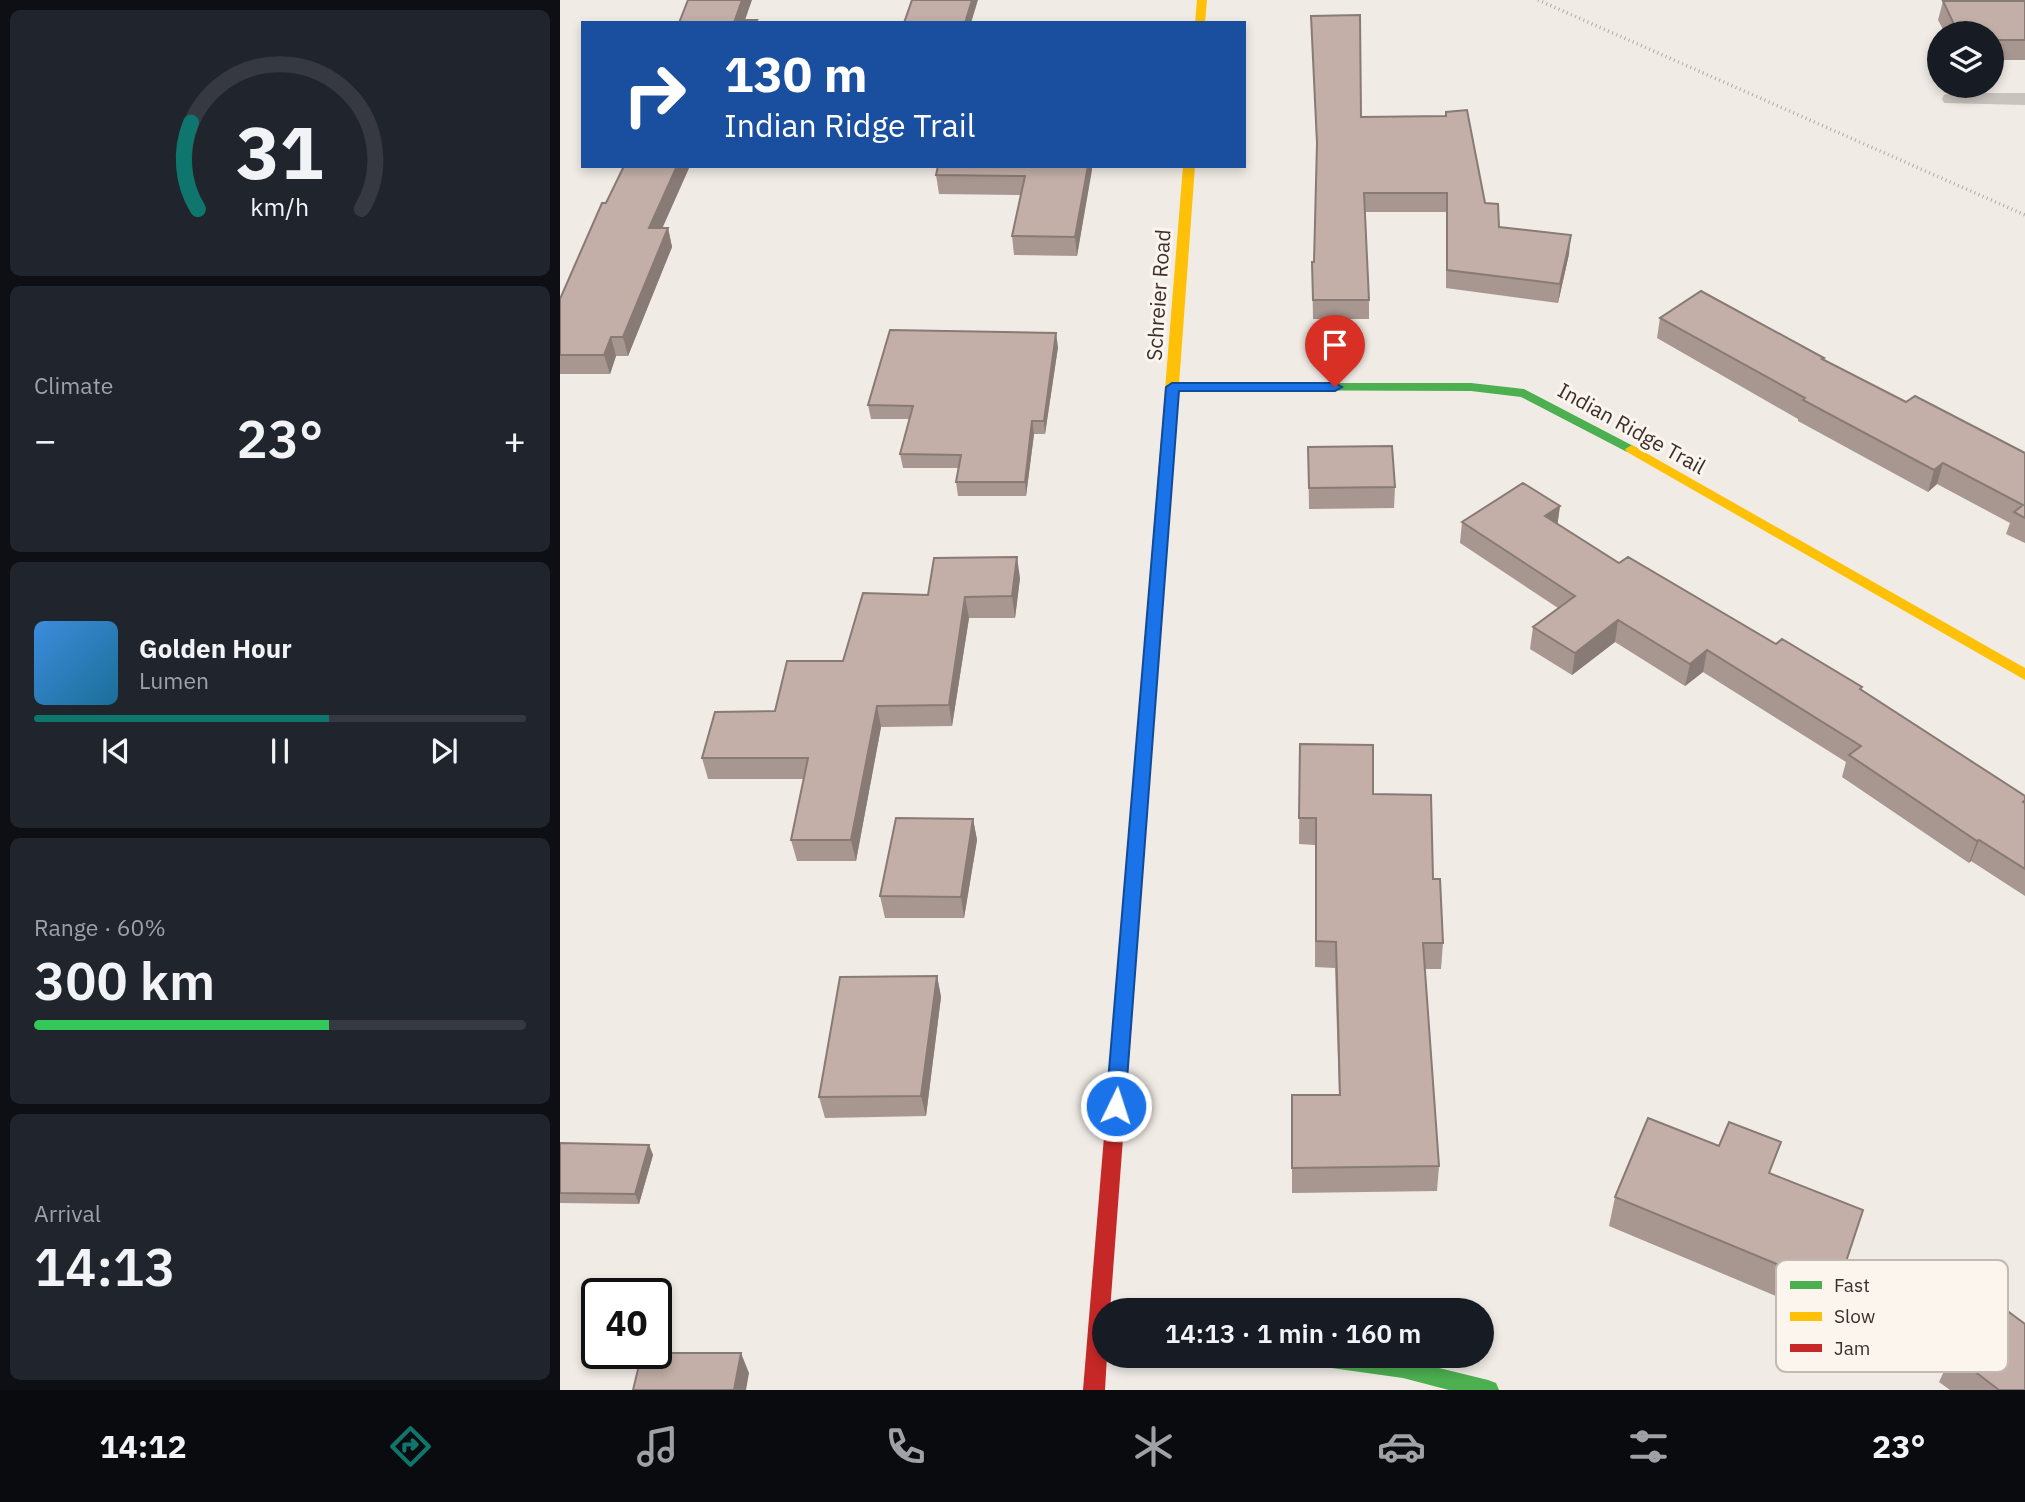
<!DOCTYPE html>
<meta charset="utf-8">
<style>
:root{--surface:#171b24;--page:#20242c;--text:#f1f3f6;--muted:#9ea1a6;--line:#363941;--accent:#0f766e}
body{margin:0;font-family:"IBM Plex Sans",sans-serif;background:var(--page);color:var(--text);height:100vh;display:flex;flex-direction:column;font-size:26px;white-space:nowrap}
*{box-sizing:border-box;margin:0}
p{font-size:23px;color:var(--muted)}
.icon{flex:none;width:38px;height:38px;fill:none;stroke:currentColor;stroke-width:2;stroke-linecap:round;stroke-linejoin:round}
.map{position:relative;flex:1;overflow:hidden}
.details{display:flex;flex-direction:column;gap:10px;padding:10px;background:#0d0f14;width:560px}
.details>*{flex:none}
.top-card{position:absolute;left:21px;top:21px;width:665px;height:147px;border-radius:0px;box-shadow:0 4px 10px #0003;background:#1a4fa0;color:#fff;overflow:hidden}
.controls{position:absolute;left:1367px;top:21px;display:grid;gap:14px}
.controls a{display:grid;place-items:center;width:77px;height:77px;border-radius:50%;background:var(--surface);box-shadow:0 4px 10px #0003;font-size:35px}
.speed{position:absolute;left:21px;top:1278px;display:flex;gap:14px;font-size:35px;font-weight:700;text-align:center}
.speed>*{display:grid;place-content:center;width:91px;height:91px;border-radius:50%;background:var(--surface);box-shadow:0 4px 10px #0003;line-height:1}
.speed .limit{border:4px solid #111;border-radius:10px;background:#fff;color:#111}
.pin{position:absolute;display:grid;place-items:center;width:60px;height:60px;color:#fff;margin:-72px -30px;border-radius:50% 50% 50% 0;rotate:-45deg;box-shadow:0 0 7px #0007}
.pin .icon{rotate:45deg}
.me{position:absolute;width:77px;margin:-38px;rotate:4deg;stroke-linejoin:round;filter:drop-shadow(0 0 5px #0008)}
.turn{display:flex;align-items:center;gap:24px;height:147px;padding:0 28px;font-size:32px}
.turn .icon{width:91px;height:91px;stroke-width:2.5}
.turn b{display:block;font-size:49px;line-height:60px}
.big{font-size:52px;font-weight:600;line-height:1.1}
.details .card{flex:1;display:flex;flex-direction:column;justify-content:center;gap:10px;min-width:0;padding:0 24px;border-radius:10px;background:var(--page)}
.details .dial{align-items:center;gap:0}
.dial svg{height:182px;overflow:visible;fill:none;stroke:var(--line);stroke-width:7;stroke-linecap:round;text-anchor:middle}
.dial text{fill:var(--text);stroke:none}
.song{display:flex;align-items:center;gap:21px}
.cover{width:84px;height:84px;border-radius:10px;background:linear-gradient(135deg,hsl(210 70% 55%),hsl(200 70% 35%))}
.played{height:7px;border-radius:4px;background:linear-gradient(90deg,var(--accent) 60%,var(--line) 60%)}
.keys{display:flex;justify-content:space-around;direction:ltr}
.heat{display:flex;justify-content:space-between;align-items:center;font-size:38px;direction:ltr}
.charge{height:10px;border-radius:5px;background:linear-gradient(90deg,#34c759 60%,var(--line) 0)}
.trip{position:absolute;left:532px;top:1298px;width:402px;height:70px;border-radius:35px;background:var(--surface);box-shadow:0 4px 10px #0003;font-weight:600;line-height:70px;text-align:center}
.dock{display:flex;height:112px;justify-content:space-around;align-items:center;background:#090b0e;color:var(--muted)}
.dock .icon{width:49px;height:49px}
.dock .current{color:var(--accent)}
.dock b{font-size:32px;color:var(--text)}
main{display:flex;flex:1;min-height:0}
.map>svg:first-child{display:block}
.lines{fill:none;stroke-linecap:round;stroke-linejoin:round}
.lane{fill:#c9c3be;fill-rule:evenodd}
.fast{fill:#4caf50;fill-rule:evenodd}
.slow{fill:#ffc107;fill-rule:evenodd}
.jam{fill:#c62828;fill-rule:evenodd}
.rail{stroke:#b1aca8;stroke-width:3.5;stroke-dasharray:1 3.5;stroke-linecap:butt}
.wall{fill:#a89690}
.shaded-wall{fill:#887a75}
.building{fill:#c3afa7;stroke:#887a75;stroke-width:2}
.route{fill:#1a73e8;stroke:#114b97;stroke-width:2}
.labels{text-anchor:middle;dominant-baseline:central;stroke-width:6;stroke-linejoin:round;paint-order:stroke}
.street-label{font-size:21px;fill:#3b302b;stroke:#fbf5ee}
.key{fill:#fbf5ee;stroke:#c1bab4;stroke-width:2}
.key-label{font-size:19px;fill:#3b302b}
</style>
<main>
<section class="details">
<div class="card dial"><svg viewBox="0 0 100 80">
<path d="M14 69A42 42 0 1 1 86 69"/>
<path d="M14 69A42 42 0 0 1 11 31" stroke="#0f766e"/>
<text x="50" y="56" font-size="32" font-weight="700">31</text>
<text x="50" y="72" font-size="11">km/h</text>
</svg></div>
<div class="card"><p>Climate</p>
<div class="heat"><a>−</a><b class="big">23°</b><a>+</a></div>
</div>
<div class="card">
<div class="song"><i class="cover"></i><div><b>Golden Hour</b><p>Lumen</p></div></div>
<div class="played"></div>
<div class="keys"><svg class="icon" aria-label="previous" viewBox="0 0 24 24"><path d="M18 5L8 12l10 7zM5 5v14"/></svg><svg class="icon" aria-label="pause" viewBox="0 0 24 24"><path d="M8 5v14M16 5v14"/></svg><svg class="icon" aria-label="next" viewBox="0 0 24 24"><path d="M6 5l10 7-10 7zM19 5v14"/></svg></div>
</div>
<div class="card"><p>Range · 60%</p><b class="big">300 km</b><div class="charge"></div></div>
<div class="card"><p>Arrival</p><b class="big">14:13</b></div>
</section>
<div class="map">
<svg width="1465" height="1390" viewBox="0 0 1465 1390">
<rect width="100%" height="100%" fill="#f0ebe5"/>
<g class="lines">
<path class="lane" d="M1391,93H1465V105L1384,103L1382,99L1384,95Z"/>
<path class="fast" d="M612,383H911L964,389L1079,449L1077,452H1067L961,397L911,391L607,390V384Z
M608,435L615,439L574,992L571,997L565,999L559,997L556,992L601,439Z
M747,1356H830L928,1380L936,1383L939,1390H889L843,1378L757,1366L750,1363Z"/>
<path class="slow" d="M637,0H647L645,23H635Z
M623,166H635L615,439L608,443L601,439Z
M1072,445L1465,668V680L1067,452L1065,449Z"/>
<path class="jam" d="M565,985L571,987L574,992L550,1311H544V1356H547L545,1390H523L556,992L559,987Z"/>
<path class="rail" d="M978,0L1465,215"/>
</g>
<path class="wall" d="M1383,1H1465V60H1432V33H1385L1378,20Z
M751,16L801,117L925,203L939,227L1009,254L998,303L886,288V212H805L809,300V319H753L752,262H754L757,157Z
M532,166L517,256L454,255L452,236L461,195L379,194L376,175Z
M103,228H108L112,247L68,356H56L50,374H0V299Z
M1100,318L1264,358V360L1346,402L1465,453V543L1446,534L1450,523L1377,484L1368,492L1238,421V419L1097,338Z
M498,347L485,434H474L466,496H398L396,482L398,468H343L340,454L349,419H311L308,405Z
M748,447L835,487L834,508L749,509Z
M1000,506L997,524L1059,563L1216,644L1301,690L1465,796V896L1411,861L1409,863L1282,777L1286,762L1143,672L1125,686L1055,642L1012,675L970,649L973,627L998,608L900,543L902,522Z
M460,578L455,618H409L392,726L321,727L296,861H237L231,840L244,779H148L142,758L215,711L368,595Z
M740,744L813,794L873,879L883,943L881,969H865L879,1166L877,1191L732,1193V1095H779L775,968L755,967V845L739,844Z
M413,819L417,840L404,918H325L320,896Z
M377,976L381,997L366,1116L265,1118L259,1097Z
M0,1143L89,1145L93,1155L79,1204L0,1203Z
M1211,1174L1277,1289L1266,1317L1049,1226L1055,1197Z
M1392,1354L1465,1390H1390L1379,1382Z"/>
<path class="shaded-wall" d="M182,0H192L184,23L175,20Z
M412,0H418L411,23H405Z
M117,166H130L94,247L89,228Z
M528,166H532V170L517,256L515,237Z
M108,228L112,247L68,356L63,337Z
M1011,235L1009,254L998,303L1000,284Z
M496,333L498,347L485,434L484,421Z
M51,337L56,356L50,374L44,355Z
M472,421L474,434L466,496L465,482Z
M1383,463L1377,484L1368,492L1374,470Z
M1000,506L997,528L985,516Z
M457,557L460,578L455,618L452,596Z
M405,597L409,618L392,726L389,705Z
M1058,620L1055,642L1012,675L1015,653Z
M1147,650L1143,672L1125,686L1130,664Z
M317,706L321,727L296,861L291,840Z
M413,819L417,840L404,918L401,897Z
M1419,840L1411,861L1409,863L1417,841Z
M377,976L381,997L366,1116L361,1096Z
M89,1145L93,1155L79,1204L75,1194Z
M181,1353L189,1373L186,1390H174Z"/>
<path class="building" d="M128,0H182L175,20H197L195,23H119Z
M352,0H412L405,23H344Z
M1383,1H1465V40H1432V33H1398Z
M800,15L801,117L886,116V112L907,110L925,203L938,204L939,227L1011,235L1000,284L887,270V193H804L809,300H753L752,262H754L757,143L751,16Z
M64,166H117L89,228H108L63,337H51L44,355H0V299L42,203H46Z
M378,166H528L515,237L452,236L465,176L376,175Z
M1141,291L1264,358L1262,359L1346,402L1355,396L1465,453V518L1454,512L1463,505L1383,463L1374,470L1243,400L1245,398L1100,318Z
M330,330L496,333L484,421H472L465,482H396L401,455L340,454L353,406L308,405Z
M832,446L835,487L749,488L748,447Z
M963,483L1000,506L985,516L1059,563L1068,557L1216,644L1222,639L1302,687L1300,689L1465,796V800L1463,802L1465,803V869L1419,840L1417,841L1289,755L1301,746L1147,650L1130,664L1058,620L1015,653L973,627L1015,596L902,522Z
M457,557L452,596L405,597L389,705L317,706L291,840H231L248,758H142L155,712L215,711L227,661H283L303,593L368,595L374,558Z
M740,744L813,745V794L871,795L873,879H880L883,943H863L879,1166L732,1168V1095H780L776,942L756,941V818H739Z
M336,818L413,819L401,897L320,896Z
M377,976L361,1096L259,1097L280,977Z
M1088,1118L1159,1146L1169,1122L1221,1142L1209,1173L1303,1210L1277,1289L1055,1197Z
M0,1143L89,1145L75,1194L0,1193Z
M1434,1301L1465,1324V1390H1439L1392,1354Z
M82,1353H181L174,1390H73Z"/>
<path class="route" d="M612,383H775L782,387L775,391H619L565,1106L562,1111L556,1114L549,1111L546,1106L606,387Z"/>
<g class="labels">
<g class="street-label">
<text transform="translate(598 295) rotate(-86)">Schreier Road</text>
<text transform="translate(1072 428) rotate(29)">Indian Ridge Trail</text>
</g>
</g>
<rect x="1216" y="1260" width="232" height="112" rx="10" class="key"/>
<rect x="1230" y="1281" width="32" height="8" fill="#4caf50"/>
<rect x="1230" y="1312" width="32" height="9" fill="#ffc107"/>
<rect x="1230" y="1344" width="32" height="8" fill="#c62828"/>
<g class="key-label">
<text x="1274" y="1292">Fast</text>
<text x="1274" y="1323">Slow</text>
<text x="1274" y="1355">Jam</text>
</g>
</svg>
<div class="controls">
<a><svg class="icon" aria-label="layers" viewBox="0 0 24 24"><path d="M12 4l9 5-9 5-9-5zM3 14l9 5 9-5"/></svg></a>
</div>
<div class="speed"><div class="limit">40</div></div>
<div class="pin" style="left:775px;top:387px;background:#d93025"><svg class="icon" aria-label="arrive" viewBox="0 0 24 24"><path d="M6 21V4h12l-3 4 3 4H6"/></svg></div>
<svg class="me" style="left:556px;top:1106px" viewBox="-20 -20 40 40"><circle r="17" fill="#1a73e8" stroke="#fff" stroke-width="3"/><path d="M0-11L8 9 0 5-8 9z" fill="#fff"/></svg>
<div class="trip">14:13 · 1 min · 160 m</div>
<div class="top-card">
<div class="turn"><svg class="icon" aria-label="right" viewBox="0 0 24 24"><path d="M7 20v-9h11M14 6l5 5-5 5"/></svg><div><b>130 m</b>Indian Ridge Trail</div></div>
</div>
</div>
</main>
<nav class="dock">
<b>14:12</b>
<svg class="icon current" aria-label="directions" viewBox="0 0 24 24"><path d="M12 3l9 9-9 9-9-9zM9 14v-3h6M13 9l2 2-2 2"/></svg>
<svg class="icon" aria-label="music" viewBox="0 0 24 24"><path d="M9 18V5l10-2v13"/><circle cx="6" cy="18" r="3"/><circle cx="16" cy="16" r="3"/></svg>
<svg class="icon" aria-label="phone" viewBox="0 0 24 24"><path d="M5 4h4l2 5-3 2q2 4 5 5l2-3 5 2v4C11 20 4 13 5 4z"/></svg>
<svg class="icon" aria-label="climate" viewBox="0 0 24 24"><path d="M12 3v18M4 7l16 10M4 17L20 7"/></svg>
<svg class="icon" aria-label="car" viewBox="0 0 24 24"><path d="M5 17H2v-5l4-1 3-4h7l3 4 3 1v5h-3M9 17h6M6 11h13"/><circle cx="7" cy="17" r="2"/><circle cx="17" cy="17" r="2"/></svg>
<svg class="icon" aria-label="filters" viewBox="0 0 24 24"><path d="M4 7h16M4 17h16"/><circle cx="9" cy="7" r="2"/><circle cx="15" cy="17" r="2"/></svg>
<b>23°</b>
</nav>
